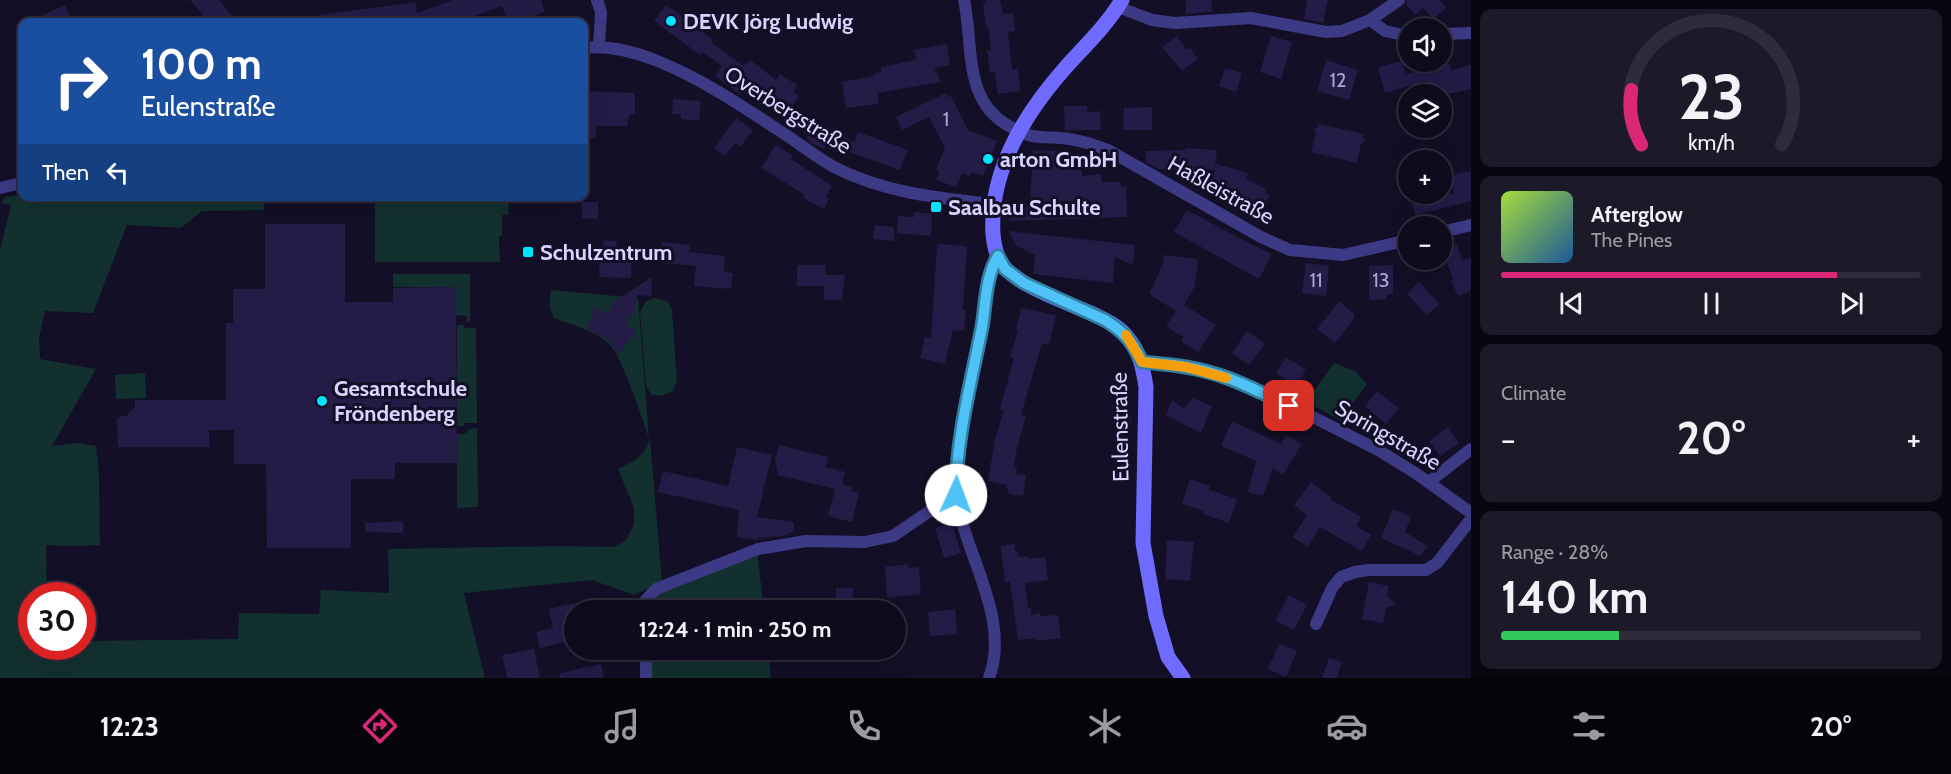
<!DOCTYPE html>
<meta charset="utf-8">
<style>
:root{--surface:#0e0b1c;--page:#1c1929;--text:#f1f3f6;--muted:#9b9ba3;--line:#2e2b3b;--accent:#db2777}
body{margin:0;font-family:Cabin,sans-serif;background:var(--page);color:var(--text);height:100vh;display:flex;flex-direction:column;font-size:22px;white-space:nowrap}
*{box-sizing:border-box;margin:0}
p{font-size:20px;color:var(--muted)}
.icon{flex:none;width:33px;height:33px;fill:none;stroke:currentColor;stroke-width:2;stroke-linecap:round;stroke-linejoin:round}
.map{position:relative;flex:1;overflow:hidden}
.side{display:flex;flex-direction:column;gap:9px;padding:9px;background:#08060f;width:480px}
.side>*{flex:none}
.top-card{position:absolute;left:18px;top:18px;width:570px;height:183px;border-radius:12px;box-shadow:0 6px 24px #0002,0 0 0 2px var(--line);background:#1a4fa0;color:#fff;overflow:hidden}
.controls{position:absolute;left:1398px;top:18px;display:grid;gap:12px}
.controls a{display:grid;place-items:center;width:54px;height:54px;border-radius:50%;background:var(--surface);box-shadow:0 6px 24px #0002,0 0 0 2px var(--line);font-size:30px}
.speed{position:absolute;left:18px;top:582px;display:flex;gap:12px;font-size:30px;font-weight:700;text-align:center}
.speed>*{display:grid;place-content:center;width:78px;height:78px;border-radius:50%;background:var(--surface);box-shadow:0 6px 24px #0002,0 0 0 2px var(--line);line-height:1}
.speed .limit{border:9px solid #d22;background:#fff;color:#111}
.pin{position:absolute;display:grid;place-items:center;width:51px;height:51px;color:#fff;margin:-26px;border-radius:12px;box-shadow:0 3px 9px #0006}
.me{position:absolute;width:66px;margin:-33px;rotate:2deg;stroke-linejoin:round;filter:drop-shadow(0 0 4px #0008)}
.turn{display:flex;align-items:center;gap:21px;height:126px;padding:0 24px;font-size:27px}
.turn .icon{width:78px;height:78px;stroke-width:2.5}
.turn b{display:block;font-size:42px;line-height:51px}
.then{display:flex;align-items:center;height:57px;padding:0 24px;background:#0003;gap:12px;font-size:22px}
.big{font-size:45px;font-weight:700;line-height:1.1}
.side .tile{flex:1;display:flex;flex-direction:column;justify-content:center;gap:9px;min-width:0;padding:0 21px;border-radius:12px;background:var(--page)}
.side .dial{align-items:center;gap:0}
.dial svg{height:156px;overflow:visible;fill:none;stroke:var(--line);stroke-width:7;stroke-linecap:round;text-anchor:middle}
.dial text{fill:var(--text);stroke:none}
.song{display:flex;align-items:center;gap:18px}
.cover{width:72px;height:72px;border-radius:9px;background:linear-gradient(135deg,hsl(80 70% 55%),hsl(210 70% 35%))}
.played{height:6px;border-radius:3px;background:linear-gradient(90deg,var(--accent) 80%,var(--line) 80%)}
.keys{display:flex;justify-content:space-around;direction:ltr}
.heat{display:flex;justify-content:space-between;align-items:center;font-size:33px;direction:ltr}
.charge{height:9px;border-radius:4px;background:linear-gradient(90deg,#34c759 28%,var(--line) 0)}
.trip{position:absolute;left:564px;top:600px;width:342px;height:60px;border-radius:30px;background:var(--surface);box-shadow:0 6px 24px #0002,0 0 0 2px var(--line);font-weight:700;line-height:60px;text-align:center}
.menu{display:flex;height:96px;justify-content:space-around;align-items:center;background:#06040b;color:var(--muted)}
.menu .icon{width:42px;height:42px}
.menu .on{color:var(--accent)}
.menu b{font-size:27px;color:var(--text)}
main{display:flex;flex:1;min-height:0}
.map>svg:first-child{display:block}
.green{fill:#12302f}
.building{fill:#241b47}
.lines{fill:none;stroke-linecap:round;stroke-linejoin:round}
.street{stroke:#3d3a85;stroke-width:12}
.secondary{stroke:#6f6bff;stroke-width:15}
.route-casing{stroke:#337fa1;stroke-width:15}
.route{stroke:#4fc3f7;stroke-width:10}
.slow{stroke:#f59e0b;stroke-width:10}
.poi-dot{fill:#00e5ff;stroke:#130f26;stroke-width:2}
.labels{text-anchor:middle;dominant-baseline:central;stroke-width:6;stroke-linejoin:round;paint-order:stroke}
.number-label{font-size:20px;fill:#aca6d1}
.poi-label{font-size:22px;font-weight:bold;fill:#d9d4ff;stroke:#130f26;text-anchor:start}
.street-label{font-size:22px;fill:#d9d4ff;stroke:#130f26}
</style>
<main>
<div class="map">
<svg width="1471" height="678" viewBox="0 0 1471 678">
<rect width="100%" height="100%" fill="#130f26"/>
<path class="green" d="M22,195V196L264,197V210L202,211L181,228L127,225L93,313L45,311L39,338L40,359L96,369L52,446L78,443L96,446L99,474L100,545L73,546L46,545L47,595L32,596V646H82L83,641L238,639L239,613L319,614L321,590L389,593L388,549L559,546L614,547L626,540L634,524V508L618,469C636,460 643,458 650,439L662,582L634,595L592,580L464,593L485,678H0V249L11,205L1,203L5,197Z
M375,197H508L509,214L502,215V236H499L500,262H375Z
M393,274H470V322H467V316L456,315V287H393Z
M551,290L638,298L649,438C642,419 622,356 609,344C594,330 572,325 554,318L549,305Z
M655,298L667,301L672,310L677,381L672,392L661,396L651,394L646,386L640,312L646,301Z
M457,325H464V328H476L477,423H464V426H457Z
M1334,363L1355,371L1367,384L1340,420L1306,402Z
M145,373L146,398L116,399L115,375Z
M477,428L478,507L457,508V434H467L468,429Z
M757,551L764,610H648V603L656,593Z
M649,650H768L771,678H650Z"/>
<path class="building" d="M190,0H219L237,22H209Z
M453,0H541L545,12L523,20L522,16L508,21L502,6L459,22H320L319,15L416,2L417,13Z
M986,0H1000L1003,14L1013,13L1015,31L1008,32L1012,69H1018L1020,91L998,94L995,72L990,73L987,50H991L988,26L986,27L983,3H986Z
M1186,0H1211L1212,12L1186,14Z
M1307,0H1328L1323,23L1304,19Z
M1407,0H1439L1446,8L1434,19L1423,8L1415,15L1406,4Z
M65,5L73,22H28Z
M666,5L686,19L690,15L708,28L704,33L712,39L711,42L744,66L750,60L776,80L780,74L797,85L793,92L799,96L786,116L745,90L741,95L715,76L722,66L703,52L700,55L654,21Z
M1177,36L1187,50L1190,48L1198,59L1182,71L1162,47Z
M1271,36L1292,42L1281,79L1260,72Z
M947,44L950,65L934,68L941,82L877,93L879,104L846,108L842,82L874,76V73L881,72V67L916,60L914,50Z
M1326,60L1358,70L1349,100L1317,91Z
M1402,61L1406,74L1450,63L1451,70L1471,65V89L1447,94H1428L1425,81L1385,93L1378,67Z
M1225,68L1242,73L1236,92L1219,86Z
M586,91L635,93V114L629,115L627,126H596V138H584V123H586Z
M946,93L948,97L951,96L968,130L997,141L983,176L972,172L970,176L962,173L956,187L936,180L939,172L936,170L945,148L929,117L902,130L896,117Z
M673,99L701,101L699,121L681,119V114H672Z
M1064,106H1087V112L1100,111L1101,130H1065Z
M1152,107V130H1123L1124,108Z
M736,118L753,130L740,147L735,143L725,156L714,148Z
M810,119L814,123L815,121L854,142L858,132L908,150L900,170L827,144L824,149L810,142L806,138L808,134L803,132Z
M1318,124L1364,134L1363,138L1365,140L1361,144L1357,163L1311,152L1316,133L1313,129L1317,128Z
M776,145L793,156L791,159L832,186L826,197L829,198L824,209L803,198L805,195L761,168Z
M1186,148L1217,150L1215,170L1216,164L1248,173L1246,179L1266,189L1265,193L1270,195L1261,214L1235,201L1240,192L1211,184L1215,170L1176,167V169H1158L1146,162V151L1186,150Z
M1033,150L1057,151L1056,168L1082,169V176L1101,174L1102,182H1120L1121,187L1126,186L1127,217L1009,221V207L1030,206Z
M1471,171V201L1415,215L1410,194H1454L1449,176Z
M582,202H598V219L582,218Z
M1187,210L1239,238L1272,254L1259,279L1174,232Z
M915,212L932,214L931,236L897,233L898,216L914,217Z
M265,224H345V302H393V288L456,287L457,463H395V479H351V548H267L266,464H234V430H209V447H118L117,420L122,416H126L135,407V400H226V323H233V289H265Z
M875,225L894,227V241L873,239Z
M1008,231L1135,245L1133,265L1115,257L1113,283L1033,274L1035,255L1017,246Z
M603,240L617,241L616,255H632L631,278L599,277L600,254H602Z
M662,242L690,245L689,252L725,256L724,272L733,273L731,289L694,286L696,266L660,263Z
M937,244L967,246L963,310H966L964,331L953,330L945,364L920,358L925,337L931,338Z
M1457,244L1462,261L1471,258V290L1458,296L1451,281L1453,280L1442,248Z
M1164,255L1198,259L1195,286L1184,305L1216,325L1198,352L1181,341L1183,337L1166,326L1176,311L1149,294L1163,264Z
M1306,263L1329,266L1326,296L1302,293Z
M797,265H825V275H845L842,300H824V286H797Z
M1393,265V294H1387V299L1369,300V266Z
M652,277L651,296L637,295L634,311L625,324L636,332L618,354L609,340L587,329L595,307L607,314L615,301Z
M1419,282L1440,304L1427,315L1407,294Z
M1339,301L1354,314V319L1335,343L1317,329Z
M1021,308L1056,315L1049,345L1042,343L1021,415L1026,416L1017,448L1014,467H1017L1016,474L1026,475L1023,496L1009,494L1006,485L988,481L995,439L1004,410L1000,409L1014,358L1010,357L1018,330H1016Z
M1247,331L1265,344L1249,365L1232,353Z
M1286,357L1306,370L1296,386L1276,373Z
M1377,391L1399,408L1386,424L1365,406Z
M1192,398L1212,406L1201,433L1166,415L1172,400L1184,409Z
M1117,417H1131L1130,435H1116Z
M1232,421L1281,444L1286,435L1302,444L1283,475L1273,468L1263,496L1248,492L1256,461L1221,446Z
M1448,427L1459,443L1440,456L1429,441Z
M779,445L828,457L826,467L845,472L842,484L852,487L851,491L859,493L852,522L828,516L835,489L778,475L775,460Z
M737,447L772,455L757,517L794,522V531L784,536L758,538V540L737,537L739,510L658,492L663,471L728,486Z
M1190,479L1210,486L1209,490L1237,499L1229,523L1203,514L1204,511L1182,504Z
M1311,482L1331,497L1330,499L1361,517L1356,526L1371,535L1362,551L1320,527L1308,547L1293,537L1307,515L1294,505Z
M1393,509L1411,517L1405,532L1427,546L1421,556L1381,538Z
M403,521V533L365,532V523Z
M952,523L961,553L944,558L935,528Z
M1167,540L1194,542L1190,581L1165,579Z
M1015,544V551H1018L1019,557L1028,556V559L1045,557L1048,580L1025,583L1028,608H1031L1032,615L1040,613L1041,616L1058,615L1061,638L1037,641L1035,638L1018,640L1010,582H1005L1001,546Z
M908,564L909,568L919,567L921,594L887,598L885,567Z
M1369,582L1389,586L1387,596L1396,604L1386,608L1383,623L1362,619Z
M836,588H853V610H835Z
M1289,595L1307,605L1294,630L1275,620Z
M574,603V640L540,648L536,632L553,628L549,609Z
M955,609L957,634L930,636L928,612Z
M1279,644L1297,651L1286,677L1268,669Z
M534,649L540,678H507L502,655Z
M1329,658L1342,662L1337,678H1322Z
M601,664L604,678H560V673Z"/>
<g class="lines">
<path class="street" d="M597,0L601,12L599,46
M964,0C974,45 962,102 1011,127C1017,131 1024,134 1032,136C1044,138 1057,137 1069,139C1083,141 1095,145 1108,150L1261,237L1290,250L1343,255L1408,240
M1118,7L1152,20L1175,23L1251,18L1326,32L1342,31L1370,20L1399,0
M1370,20L1385,31L1408,36
M1442,34L1471,33
M584,48C608,45 632,51 655,60C703,79 745,108 789,137C804,147 819,159 834,167C884,193 939,198 994,204
M0,188L22,183
M1442,232L1471,225
M1142,362L1186,367L1212,373L1235,381L1307,414L1378,450L1417,474L1471,513
M1429,482L1471,449
M645,610V601L656,589L758,549L806,541L865,542L893,536L943,502L955,495
M1316,624L1332,588L1341,577L1355,572L1368,570H1426L1437,563L1471,519
M646,650V678
M989,678C1011,619 966,556 956,498C952,476 958,451 962,430C967,400 974,370 979,340C984,313 984,281 998,256"/>
<path class="secondary" d="M1122,0C1107,25 1086,45 1066,67C1026,112 989,171 993,234C994,246 997,259 1005,268C1020,286 1070,304 1093,314C1105,320 1119,326 1127,337C1140,352 1143,368 1146,387L1143,543L1156,616L1168,657L1183,678"/>
</g>
<g class="lines">
<g class="route-casing">
<path id="route" d="M956,495C956,438 971,383 982,327C986,304 985,278 998,256L1005,269L1024,283L1105,320C1124,332 1132,341 1142,362C1165,364 1189,366 1212,373C1238,380 1264,394 1289,406"/>
</g>
<use href="#route" class="route"/>
<path class="slow" d="M1126,335L1142,362L1186,367L1226,378"/>
</g>
<g class="poi-dot">
<circle cx="671" cy="21" r="6"/>
<circle cx="988" cy="159" r="6"/>
<rect x="930" y="201" width="12" height="12" rx="3"/>
<rect x="522" y="246" width="12" height="12" rx="3"/>
<circle cx="322" cy="401" r="6"/>
</g>
<g class="labels">
<g class="number-label">
<text x="1338" y="80">12</text>
<text x="946" y="119">1</text>
<text x="1316" y="280">11</text>
<text x="1381" y="280">13</text>
</g>
<g class="poi-label">
<text x="683" y="21">DEVK Jörg Ludwig</text>
<text x="1000" y="159">arton GmbH</text>
<text x="948" y="207">Saalbau Schulte</text>
<text x="540" y="252">Schulzentrum</text>
<text x="334" y="388">Gesamtschule<tspan x="334" dy="25">Fröndenberg</tspan></text>
</g>
<g class="street-label">
<text transform="translate(788 110) rotate(32)">Overbergstraße</text>
<text transform="translate(1221 190) rotate(29)">Haßleistraße</text>
<text transform="translate(1120 427) rotate(-91)">Eulenstraße</text>
<text transform="translate(1388 435) rotate(30)">Springstraße</text>
</g>
</g>
</svg>
<div class="controls">
<a><svg class="icon" aria-label="sound" viewBox="0 0 24 24"><path d="M4 9h4l5-4v14l-5-4H4zM17 9q2 3 0 6"/></svg></a>
<a><svg class="icon" aria-label="layers" viewBox="0 0 24 24"><path d="M12 4l9 5-9 5-9-5zM3 14l9 5 9-5"/></svg></a>
<a>+</a>
<a>−</a>
</div>
<div class="speed"><div class="limit">30</div></div>
<div class="pin" style="left:1289px;top:406px;background:#d93025"><svg class="icon" aria-label="arrive" viewBox="0 0 24 24"><path d="M6 21V4h12l-3 4 3 4H6"/></svg></div>
<svg class="me" style="left:956px;top:495px" viewBox="-20 -20 40 40"><circle r="19" fill="#fff"/><path d="M0-13L10 11 0 6-10 11z" fill="#4fc3f7"/></svg>
<div class="trip">12:24 · 1 min · 250 m</div>
<div class="top-card">
<div class="turn"><svg class="icon" aria-label="right" viewBox="0 0 24 24"><path d="M7 20v-9h11M14 6l5 5-5 5"/></svg><div><b>100 m</b>Eulenstraße</div></div>
<div class="then">Then<svg class="icon" aria-label="left" viewBox="0 0 24 24"><path d="M17 20v-9H6M10 6l-5 5 5 5"/></svg></div>
</div>
</div>
<section class="side">
<div class="tile dial"><svg viewBox="0 0 100 80">
<path d="M14 69A42 42 0 1 1 86 69"/>
<path d="M14 69A42 42 0 0 1 9 41" stroke="#db2777"/>
<text x="50" y="56" font-size="32" font-weight="700">23</text>
<text x="50" y="72" font-size="11">km/h</text>
</svg></div>
<div class="tile">
<div class="song"><i class="cover"></i><div><b>Afterglow</b><p>The Pines</p></div></div>
<div class="played"></div>
<div class="keys"><svg class="icon" aria-label="previous" viewBox="0 0 24 24"><path d="M18 5L8 12l10 7zM5 5v14"/></svg><svg class="icon" aria-label="pause" viewBox="0 0 24 24"><path d="M8 5v14M16 5v14"/></svg><svg class="icon" aria-label="next" viewBox="0 0 24 24"><path d="M6 5l10 7-10 7zM19 5v14"/></svg></div>
</div>
<div class="tile"><p>Climate</p>
<div class="heat"><a>−</a><b class="big">20°</b><a>+</a></div>
</div>
<div class="tile"><p>Range · 28%</p><b class="big">140 km</b><div class="charge"></div></div>
</section>
</main>
<nav class="menu">
<b>12:23</b>
<svg class="icon on" aria-label="directions" viewBox="0 0 24 24"><path d="M12 3l9 9-9 9-9-9zM9 14v-3h6M13 9l2 2-2 2"/></svg>
<svg class="icon" aria-label="music" viewBox="0 0 24 24"><path d="M9 18V5l10-2v13"/><circle cx="6" cy="18" r="3"/><circle cx="16" cy="16" r="3"/></svg>
<svg class="icon" aria-label="phone" viewBox="0 0 24 24"><path d="M5 4h4l2 5-3 2q2 4 5 5l2-3 5 2v4C11 20 4 13 5 4z"/></svg>
<svg class="icon" aria-label="climate" viewBox="0 0 24 24"><path d="M12 3v18M4 7l16 10M4 17L20 7"/></svg>
<svg class="icon" aria-label="car" viewBox="0 0 24 24"><path d="M5 17H2v-5l4-1 3-4h7l3 4 3 1v5h-3M9 17h6M6 11h13"/><circle cx="7" cy="17" r="2"/><circle cx="17" cy="17" r="2"/></svg>
<svg class="icon" aria-label="filters" viewBox="0 0 24 24"><path d="M4 7h16M4 17h16"/><circle cx="9" cy="7" r="2"/><circle cx="15" cy="17" r="2"/></svg>
<b>20°</b>
</nav>
